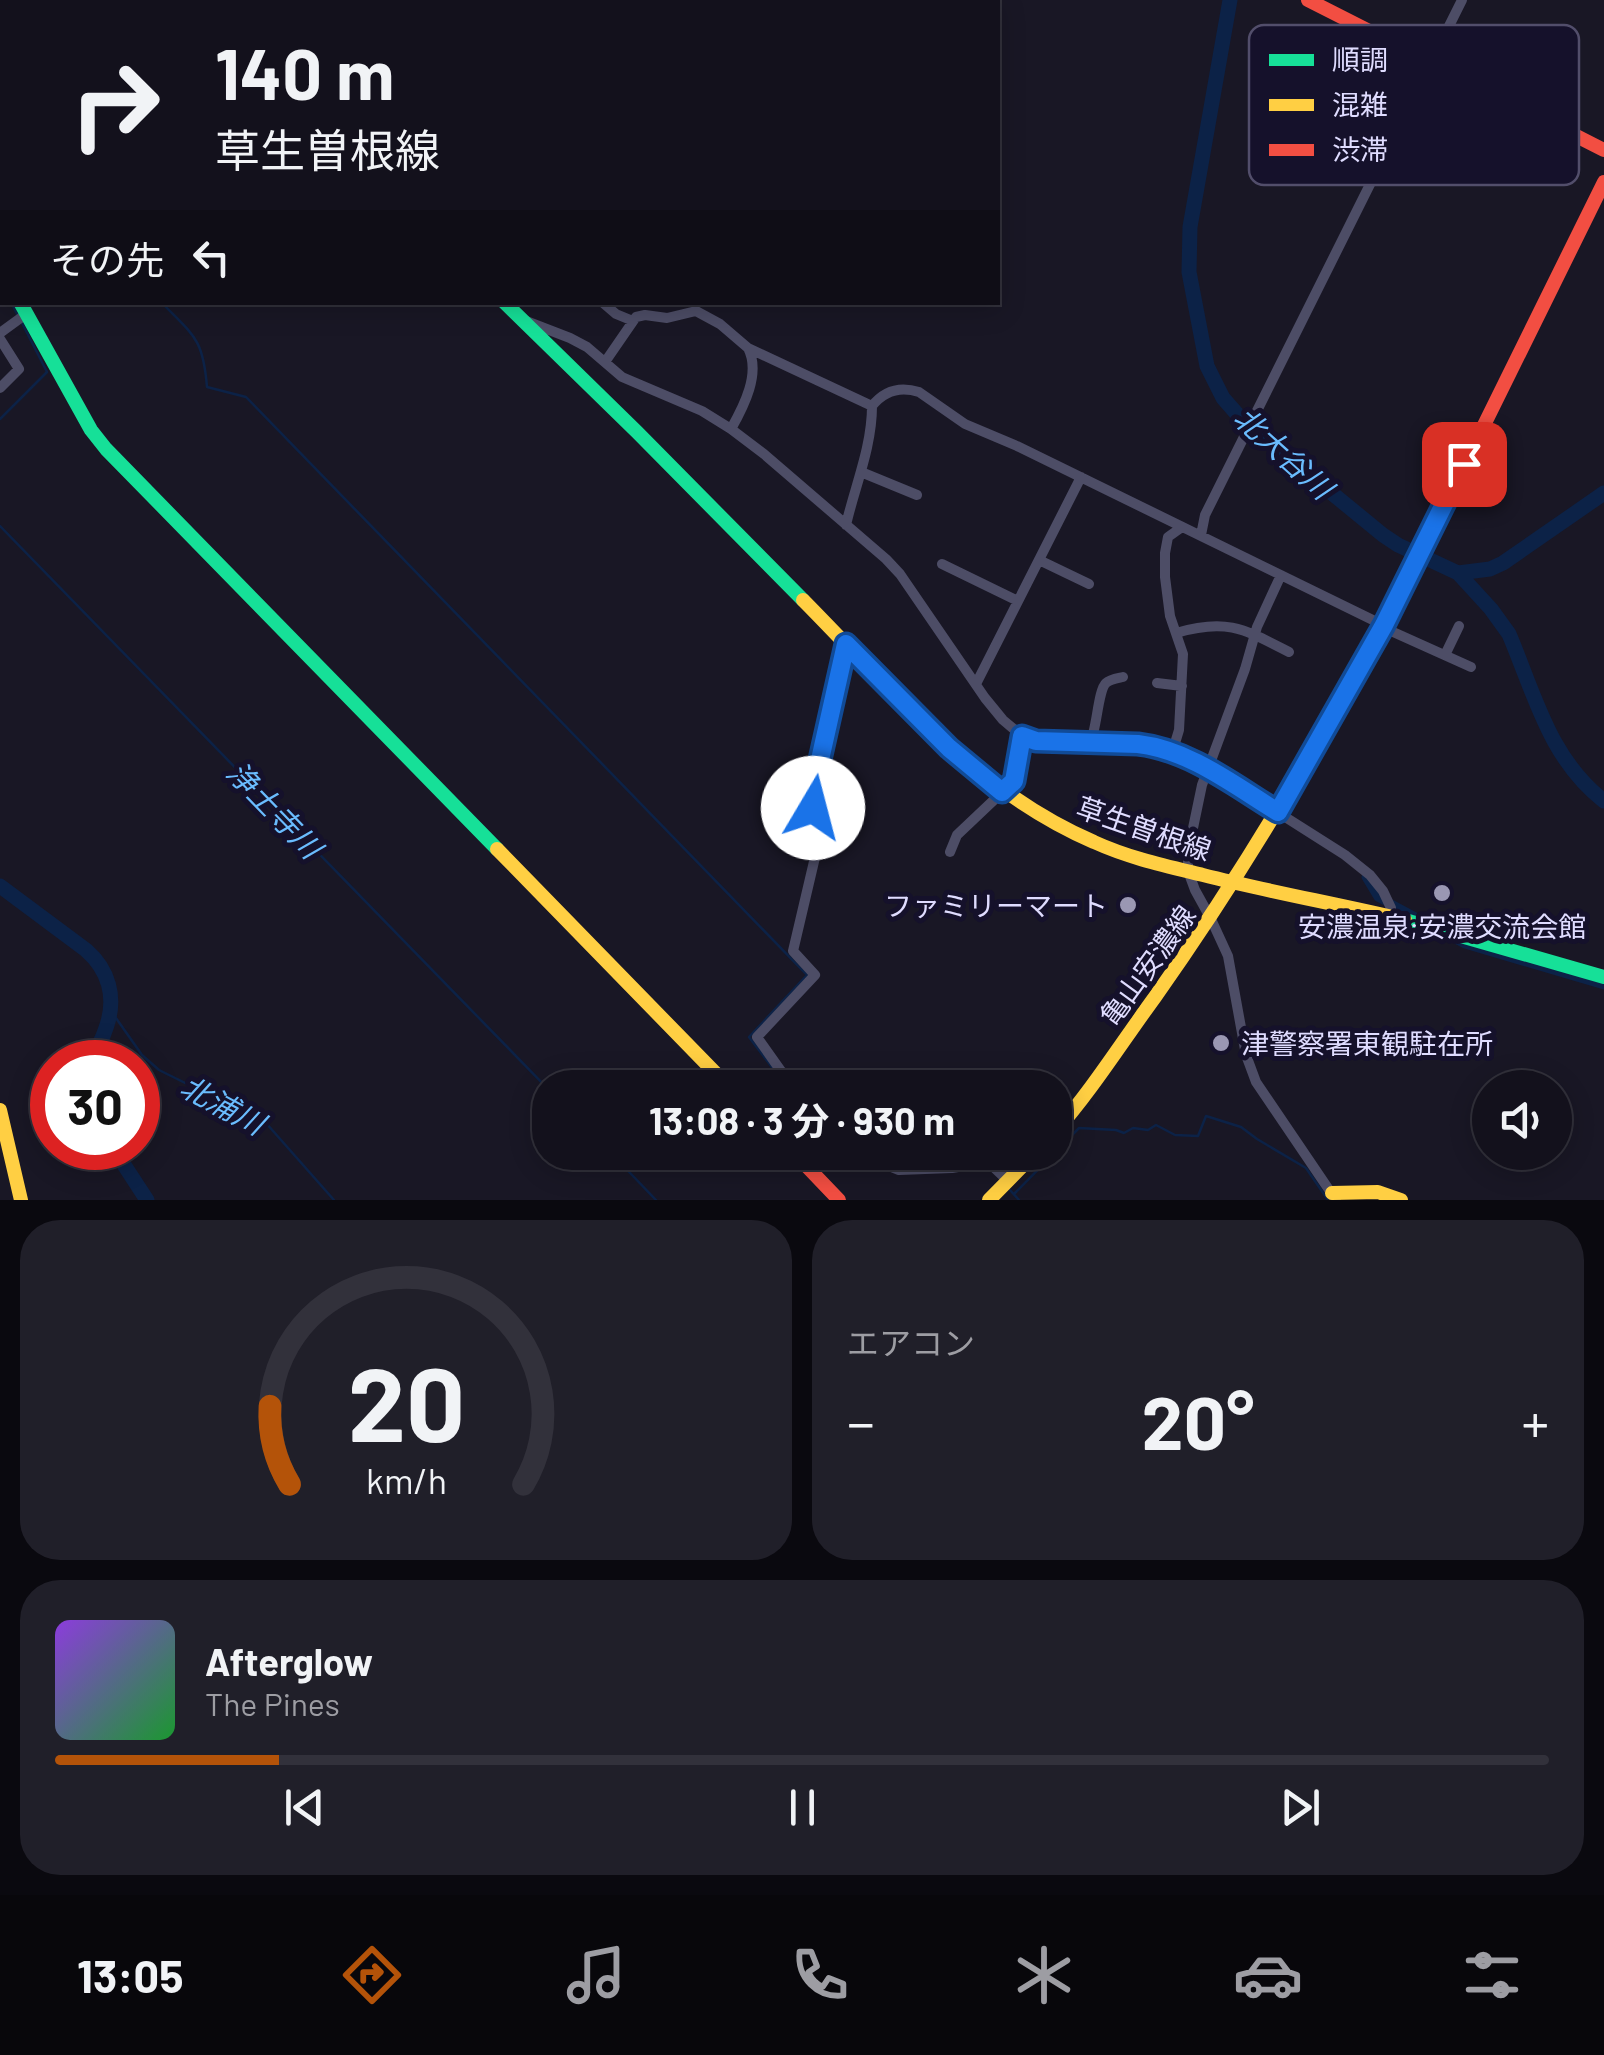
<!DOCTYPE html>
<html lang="ja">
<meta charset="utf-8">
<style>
:root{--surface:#13111c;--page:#201f29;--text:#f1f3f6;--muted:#9d9da3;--line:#32313b;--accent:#b45309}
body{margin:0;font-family:Barlow,"Noto Sans JP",sans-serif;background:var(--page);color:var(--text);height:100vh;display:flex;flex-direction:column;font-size:38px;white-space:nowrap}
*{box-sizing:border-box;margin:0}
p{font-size:32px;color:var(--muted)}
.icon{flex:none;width:55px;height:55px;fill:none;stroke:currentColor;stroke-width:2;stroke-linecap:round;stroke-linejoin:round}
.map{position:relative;height:1200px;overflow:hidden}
.details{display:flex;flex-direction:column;gap:20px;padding:20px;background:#0a090f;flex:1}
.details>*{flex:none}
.hud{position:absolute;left:0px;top:0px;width:1000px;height:305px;box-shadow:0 5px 25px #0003,0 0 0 2px var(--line);background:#13111c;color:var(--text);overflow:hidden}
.fabs{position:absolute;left:1472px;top:1070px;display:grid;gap:20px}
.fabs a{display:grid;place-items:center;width:100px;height:100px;border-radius:50%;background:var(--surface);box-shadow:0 5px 25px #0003,0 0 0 2px var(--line);font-size:50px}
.speed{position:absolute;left:30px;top:1040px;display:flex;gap:20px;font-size:50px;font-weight:700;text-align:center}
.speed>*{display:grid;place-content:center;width:130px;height:130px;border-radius:50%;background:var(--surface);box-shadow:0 5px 25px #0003,0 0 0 2px var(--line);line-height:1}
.speed .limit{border:15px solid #d22;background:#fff;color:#111}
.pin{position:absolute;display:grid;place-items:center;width:85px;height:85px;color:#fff;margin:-42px;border-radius:20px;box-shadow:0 5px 15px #0006}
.me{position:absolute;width:110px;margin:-55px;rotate:8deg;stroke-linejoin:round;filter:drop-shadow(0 0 8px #0008)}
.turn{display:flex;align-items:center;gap:35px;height:210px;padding:0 50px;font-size:45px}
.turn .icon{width:130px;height:130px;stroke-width:2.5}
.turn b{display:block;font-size:70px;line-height:85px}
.then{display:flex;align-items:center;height:95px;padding:0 50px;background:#0003;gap:20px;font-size:38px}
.big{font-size:75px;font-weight:700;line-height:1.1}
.details .card{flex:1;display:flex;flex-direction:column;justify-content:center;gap:15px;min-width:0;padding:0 35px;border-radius:40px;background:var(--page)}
.details .dial{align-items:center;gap:0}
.dial svg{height:260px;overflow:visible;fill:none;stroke:var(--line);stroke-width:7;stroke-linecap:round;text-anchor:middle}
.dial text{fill:var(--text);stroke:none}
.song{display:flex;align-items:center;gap:30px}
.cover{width:120px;height:120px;border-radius:15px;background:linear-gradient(135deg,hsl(270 70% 55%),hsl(130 70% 35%))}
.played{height:10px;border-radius:5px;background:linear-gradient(90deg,var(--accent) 15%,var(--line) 15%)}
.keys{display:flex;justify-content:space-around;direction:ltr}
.heat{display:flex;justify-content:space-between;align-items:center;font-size:55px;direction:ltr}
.details .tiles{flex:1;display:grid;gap:20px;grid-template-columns:1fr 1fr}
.card:last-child{grid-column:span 2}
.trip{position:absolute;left:532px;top:1070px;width:540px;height:100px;border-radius:40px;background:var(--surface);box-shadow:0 5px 25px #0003,0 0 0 2px var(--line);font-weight:700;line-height:100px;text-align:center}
.menu{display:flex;height:160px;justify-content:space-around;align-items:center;background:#08070b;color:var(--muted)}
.menu .icon{width:70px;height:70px}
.menu .active{color:var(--accent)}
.menu b{font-size:45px;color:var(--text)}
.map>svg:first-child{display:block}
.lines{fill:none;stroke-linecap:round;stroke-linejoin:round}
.stream{stroke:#0c2247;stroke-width:2.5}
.canal{stroke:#0c2247;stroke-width:9}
.river{stroke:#0c2247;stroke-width:15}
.street{stroke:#4d4d66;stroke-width:10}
.fast{stroke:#16e098;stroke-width:14}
.slow{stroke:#ffcf43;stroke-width:14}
.jam{stroke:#f24e42;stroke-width:14}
.route-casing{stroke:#114b97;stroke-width:25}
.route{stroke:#1a73e8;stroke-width:18}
.poi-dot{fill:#9a97b3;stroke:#15112b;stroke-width:4}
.labels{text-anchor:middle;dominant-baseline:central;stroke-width:10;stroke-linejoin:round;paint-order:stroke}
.street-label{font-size:28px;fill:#dfdcff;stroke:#15112b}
.poi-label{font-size:28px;fill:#dfdcff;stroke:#15112b;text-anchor:end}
.water-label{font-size:30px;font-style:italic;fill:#6abcfe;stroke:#15112b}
.key{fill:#15112b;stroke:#524e6b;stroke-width:2.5}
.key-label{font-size:28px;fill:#dfdcff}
</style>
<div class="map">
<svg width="1604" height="1200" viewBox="0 0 1604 1200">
<rect width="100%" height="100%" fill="#191725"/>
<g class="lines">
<path class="stream" d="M282,2L283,0
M0,141L2,143
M11,302L17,314
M161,302C194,336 203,338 207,387L246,397L807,975L749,1037L781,1079
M0,419L47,372L21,321
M0,526L550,1091
M111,1011L142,1055L159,1070L266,1123L334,1200
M610,1152L656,1200
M1010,1190L1019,1200
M1014,1194L1079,1128L1116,1130L1124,1133L1133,1128L1148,1130L1156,1125L1175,1135L1198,1136L1206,1116L1241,1127L1257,1139L1306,1168L1328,1200"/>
<path class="canal" d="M1366,877L1378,897L1419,919
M1450,936L1465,944L1604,985"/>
<path class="river" d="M1230,0L1190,227L1189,272L1207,366L1223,398L1237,414L1256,431L1383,535L1398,545L1458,573L1491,609L1509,634C1535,695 1549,758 1604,801
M1458,573L1490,569L1503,563L1604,493
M0,886L86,950C109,970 116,997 107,1025C104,1033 102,1042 96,1047C91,1051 86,1053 81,1056L80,1062
M113,1148L147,1200"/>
<path class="street" d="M521,0L526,2
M140,2L141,0
M425,2L426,0
M628,2L630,0
M0,277L2,276
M602,302L616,314L633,321
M526,321L570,338L587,347L622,377L702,411L731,429L764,454L886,559L900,574L985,698L1003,720L1022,736L1036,741L1149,745L1208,768L1345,855L1370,875L1383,891L1391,908V917
M0,333L26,314
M0,339L19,369L0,388
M605,362L636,317L645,315L667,318L696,311L720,324L748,348L872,406
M731,429C744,406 761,373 748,348
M861,472L917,495
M846,525C855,486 872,447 872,406C884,391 900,386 919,392L965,424L1017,446L1383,625
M1201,535L1205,515L1462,0
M1039,560L1089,584
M942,564L1018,601
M1281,575L1257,627L1245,669L1202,785L1188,852V871L1195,890L1211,919L1228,956L1246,1055L1256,1082L1336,1200
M1382,627L1471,667
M1176,633C1227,618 1244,629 1289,652
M1445,655L1459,626
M1157,683L1182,686
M976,684L1081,477
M1090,743C1097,729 1098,690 1106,683C1110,679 1119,678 1123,677
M1172,753L1179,730L1183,654L1170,616L1165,577V553L1168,537L1182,527
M950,852L957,835L1014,781L1022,736
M773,1088L792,1079
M802,1088L781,1071L757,1037L815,975L793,951L816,853C813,841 800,838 797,826C815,806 818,800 817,773L846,645
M855,1152L899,1170L952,1168L988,1162L1009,1182"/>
<path class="fast" d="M20,302L91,430L106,449L497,849
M504,302L637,432L803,600
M1405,920L1604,977"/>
<path class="slow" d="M0,58L2,59
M803,600C892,690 975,791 1094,842C1129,858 1166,866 1203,875C1270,892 1338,904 1405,920
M497,849L730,1088
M0,1110L21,1200
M1055,1132C1092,1090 1122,1042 1155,997C1269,836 1364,666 1452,490
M1332,1193L1378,1192L1401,1200
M989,1200L1036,1152"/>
<path class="jam" d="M1308,0L1604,150
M0,260L2,266
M1452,490L1604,182
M793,1152L839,1200"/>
</g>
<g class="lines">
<g class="route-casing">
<path id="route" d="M813,808L818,794L817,773L846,644L949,748L1002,792L1014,781L1022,736L1036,741L1138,744C1190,750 1235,786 1278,812L1384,625L1464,464"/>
</g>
<use href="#route" class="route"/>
</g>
<g class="poi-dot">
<circle cx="1442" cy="893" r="10"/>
<circle cx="1128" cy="905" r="10"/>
<circle cx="1221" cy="1043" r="10"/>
</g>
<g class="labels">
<g class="street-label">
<text transform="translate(1144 828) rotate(19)">草生曽根線</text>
<text transform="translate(1147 965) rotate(-54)">亀山安濃線</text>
</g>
<g class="poi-label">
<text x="1108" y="905">ファミリーマート</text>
<text x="1442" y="926" text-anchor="middle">安濃温泉;安濃交流会館</text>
<text x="1241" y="1043" text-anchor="start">津警察署東観駐在所</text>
</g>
<g class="water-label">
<text transform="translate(1284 452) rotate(42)">北大谷川</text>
<text transform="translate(275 809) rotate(46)">浄土寺川</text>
<text transform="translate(223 1104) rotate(28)">北浦川</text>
</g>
</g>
<rect x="1249" y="25" width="330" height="160" rx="15" class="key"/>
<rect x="1269" y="54" width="45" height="12" fill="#16e098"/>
<rect x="1269" y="99" width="45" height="12" fill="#ffcf43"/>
<rect x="1269" y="144" width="45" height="12" fill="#f24e42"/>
<g class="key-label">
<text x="1332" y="70">順調</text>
<text x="1332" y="115">混雑</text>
<text x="1332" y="160">渋滞</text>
</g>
</svg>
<div class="fabs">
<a><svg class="icon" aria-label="sound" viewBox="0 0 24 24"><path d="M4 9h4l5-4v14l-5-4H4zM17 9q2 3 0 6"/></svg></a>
</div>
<div class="speed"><div class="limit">30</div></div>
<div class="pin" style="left:1464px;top:464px;background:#d93025"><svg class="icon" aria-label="arrive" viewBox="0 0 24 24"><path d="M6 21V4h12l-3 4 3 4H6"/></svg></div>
<svg class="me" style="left:813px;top:808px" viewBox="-20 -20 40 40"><circle r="19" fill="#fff"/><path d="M0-13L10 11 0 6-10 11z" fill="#1a73e8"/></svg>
<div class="trip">13:08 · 3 分 · 930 m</div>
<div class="hud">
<div class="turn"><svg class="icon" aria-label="right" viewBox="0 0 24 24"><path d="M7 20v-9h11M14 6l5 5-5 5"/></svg><div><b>140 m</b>草生曽根線</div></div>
<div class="then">その先<svg class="icon" aria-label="left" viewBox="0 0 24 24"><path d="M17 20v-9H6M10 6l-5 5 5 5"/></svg></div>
</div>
</div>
<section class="details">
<div class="tiles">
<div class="card dial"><svg viewBox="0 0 100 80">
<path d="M14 69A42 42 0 1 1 86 69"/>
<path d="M14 69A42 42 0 0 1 8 45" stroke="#b45309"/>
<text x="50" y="56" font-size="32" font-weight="700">20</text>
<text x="50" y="72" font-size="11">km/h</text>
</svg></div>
<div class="card"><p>エアコン</p>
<div class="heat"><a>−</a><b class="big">20°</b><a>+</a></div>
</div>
<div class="card">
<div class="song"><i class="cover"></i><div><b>Afterglow</b><p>The Pines</p></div></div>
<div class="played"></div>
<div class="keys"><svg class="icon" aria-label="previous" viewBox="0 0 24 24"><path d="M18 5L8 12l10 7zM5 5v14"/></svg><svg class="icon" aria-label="pause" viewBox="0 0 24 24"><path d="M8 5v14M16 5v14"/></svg><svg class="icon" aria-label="next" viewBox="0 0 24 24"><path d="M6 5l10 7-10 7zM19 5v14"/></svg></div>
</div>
</div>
</section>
<nav class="menu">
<b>13:05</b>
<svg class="icon active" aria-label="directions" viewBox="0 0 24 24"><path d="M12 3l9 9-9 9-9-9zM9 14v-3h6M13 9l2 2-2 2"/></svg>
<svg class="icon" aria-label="music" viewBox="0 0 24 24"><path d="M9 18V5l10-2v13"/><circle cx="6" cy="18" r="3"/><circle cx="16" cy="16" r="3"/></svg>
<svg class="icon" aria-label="phone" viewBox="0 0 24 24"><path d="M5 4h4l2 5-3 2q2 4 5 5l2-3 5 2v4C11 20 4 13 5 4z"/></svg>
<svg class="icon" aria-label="climate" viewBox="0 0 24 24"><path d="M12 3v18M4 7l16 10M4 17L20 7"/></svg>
<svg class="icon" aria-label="car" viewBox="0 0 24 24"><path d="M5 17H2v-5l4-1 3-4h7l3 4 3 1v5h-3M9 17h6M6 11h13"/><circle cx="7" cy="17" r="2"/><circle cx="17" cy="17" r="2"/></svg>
<svg class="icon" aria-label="filters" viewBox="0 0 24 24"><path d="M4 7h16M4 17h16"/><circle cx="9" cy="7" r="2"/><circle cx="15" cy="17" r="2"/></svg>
</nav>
